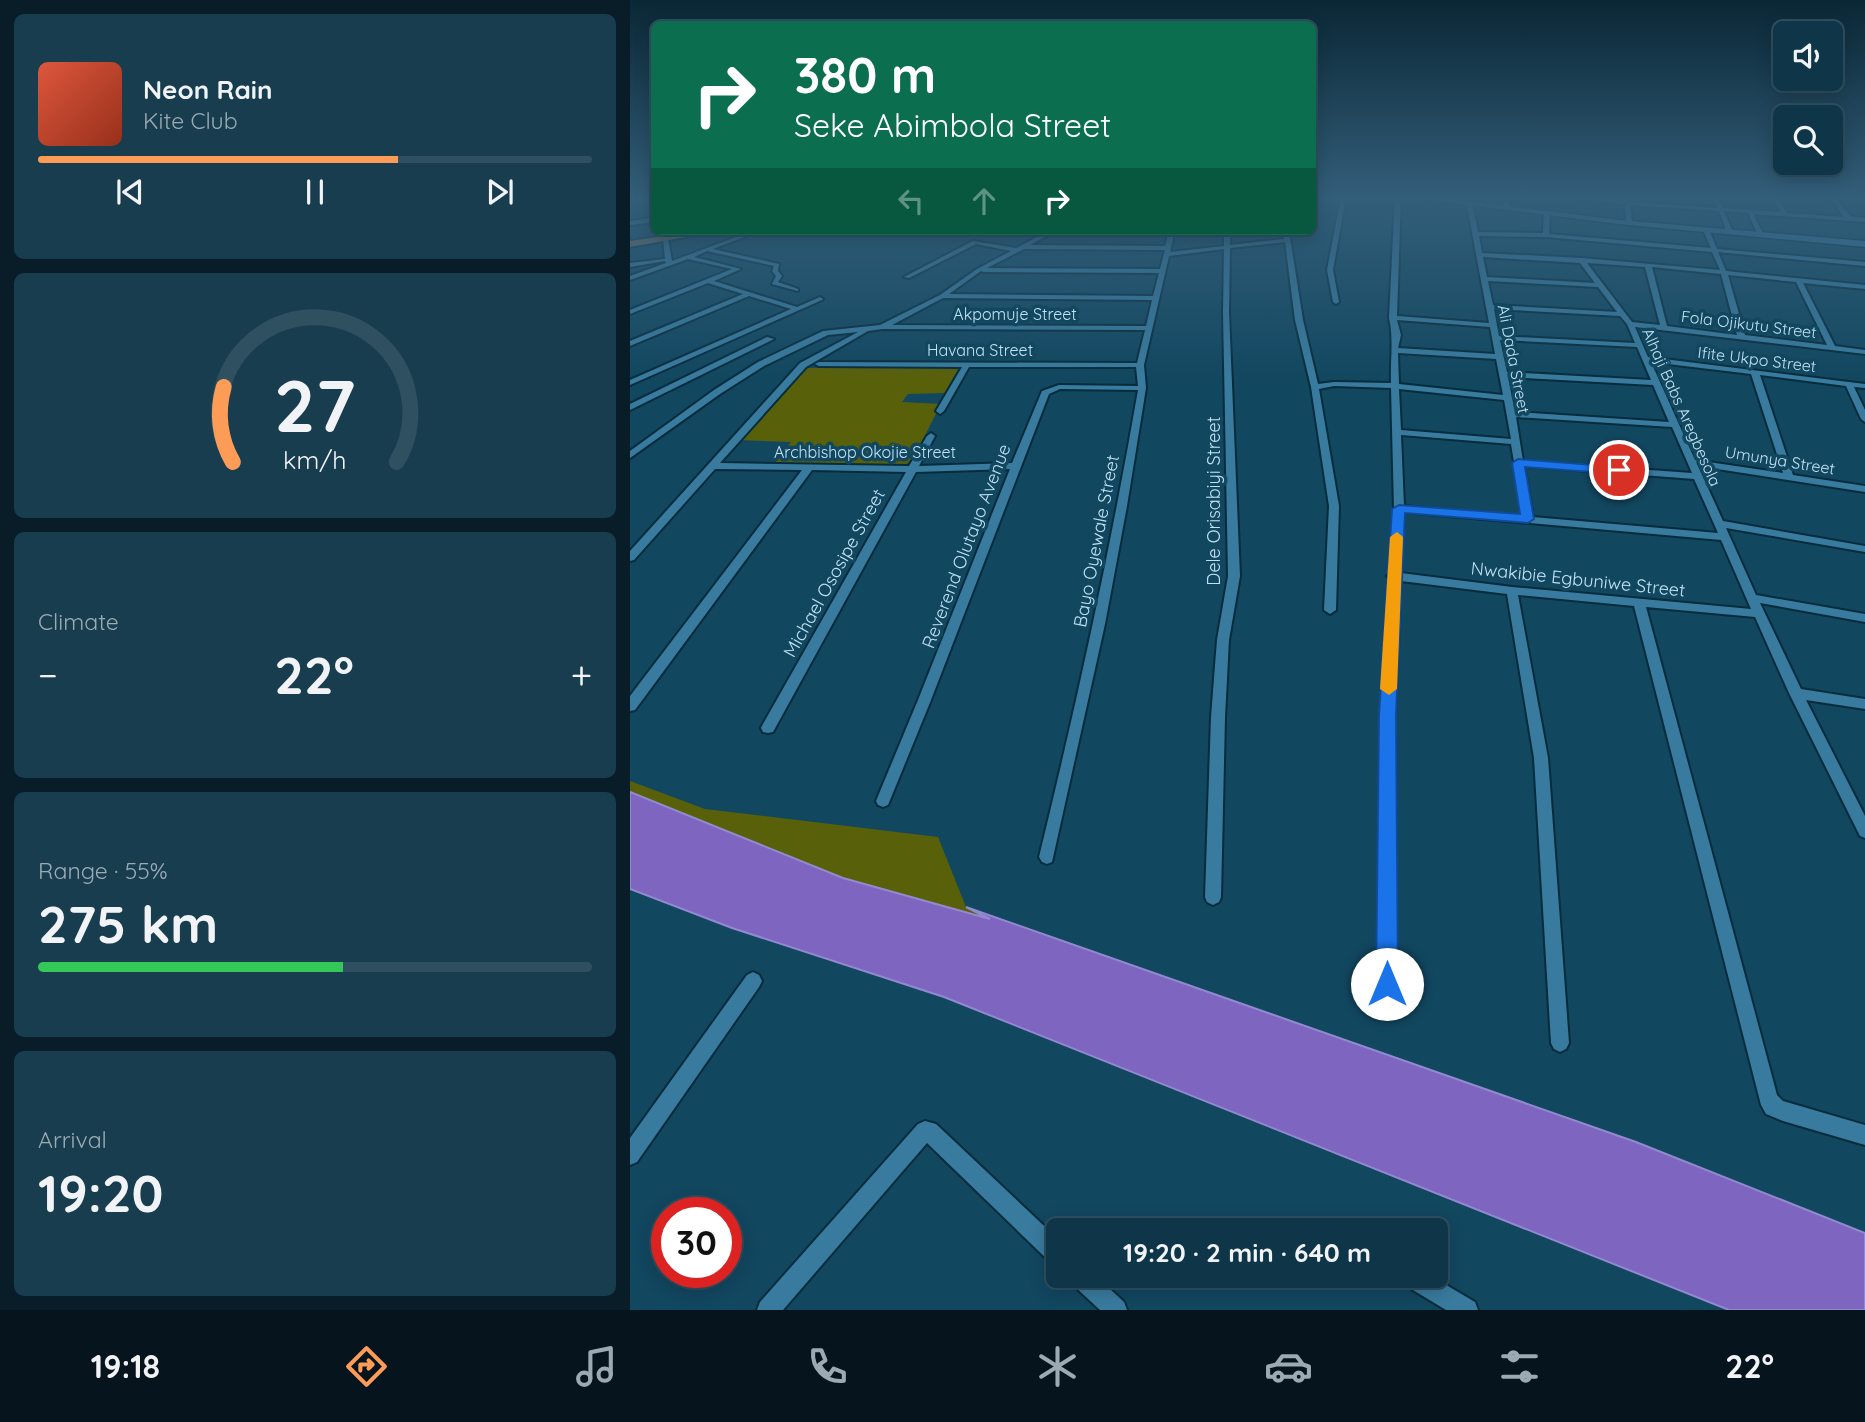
<!DOCTYPE html>
<meta charset="utf-8">
<style>
:root{--surface:#0e3548;--page:#173d4f;--text:#f1f3f6;--muted:#9babb4;--line:#2e5060;--accent:#fd9c57}
body{margin:0;font-family:Quicksand,sans-serif;background:var(--page);color:var(--text);height:100vh;display:flex;flex-direction:column;font-size:26px;white-space:nowrap}
*{box-sizing:border-box;margin:0}
p{font-size:23px;color:var(--muted)}
.icon{flex:none;width:38px;height:38px;fill:none;stroke:currentColor;stroke-width:2;stroke-linecap:round;stroke-linejoin:round}
.map{position:relative;flex:1;overflow:hidden}
.side{display:flex;flex-direction:column;gap:14px;padding:14px;background:#081d28;width:630px}
.side>*{flex:none}
.guide{position:absolute;left:21px;top:21px;width:665px;height:214px;border-radius:10px;box-shadow:0 4px 18px #0003,0 0 0 2px var(--line);background:#0b6e4f;color:#fff;overflow:hidden}
.controls{position:absolute;left:1143px;top:21px;display:grid;gap:14px}
.controls a{display:grid;place-items:center;width:70px;height:70px;border-radius:10px;background:var(--surface);box-shadow:0 4px 18px #0003,0 0 0 2px var(--line);font-size:35px}
.speed{position:absolute;left:21px;top:1197px;display:flex;gap:14px;font-size:35px;font-weight:700;text-align:center}
.speed>*{display:grid;place-content:center;width:91px;height:91px;border-radius:50%;background:var(--surface);box-shadow:0 4px 18px #0003,0 0 0 2px var(--line);line-height:1}
.speed .limit{border:10px solid #d22;background:#fff;color:#111}
.pin{position:absolute;display:grid;place-items:center;width:60px;height:60px;color:#fff;margin:-30px;border:4px solid #fff;border-radius:50%;box-shadow:0 2px 7px #0007}
.me{position:absolute;width:77px;margin:-38px;rotate:0deg;stroke-linejoin:round;filter:drop-shadow(0 0 5px #0008)}
.turn{display:flex;align-items:center;gap:24px;height:147px;padding:0 28px;font-size:32px}
.turn .icon{width:91px;height:91px;stroke-width:2.5}
.turn b{display:block;font-size:49px;line-height:60px}
.lanes{display:flex;align-items:center;height:66px;padding:0 28px;background:#0003;justify-content:center;gap:35px;direction:ltr}
.lanes .off{opacity:.35}
.big{font-size:52px;font-weight:700;line-height:1.1}
.side .widget{flex:1;display:flex;flex-direction:column;justify-content:center;gap:10px;min-width:0;padding:0 24px;border-radius:10px;background:var(--page)}
.side .dial{align-items:center;gap:0}
.dial svg{height:182px;overflow:visible;fill:none;stroke:var(--line);stroke-width:7;stroke-linecap:round;text-anchor:middle}
.dial text{fill:var(--text);stroke:none}
.song{display:flex;align-items:center;gap:21px}
.cover{width:84px;height:84px;border-radius:10px;background:linear-gradient(135deg,hsl(10 70% 55%),hsl(10 70% 35%))}
.played{height:7px;border-radius:4px;background:linear-gradient(90deg,var(--accent) 65%,var(--line) 65%)}
.keys{display:flex;justify-content:space-around;direction:ltr}
.heat{display:flex;justify-content:space-between;align-items:center;font-size:38px;direction:ltr}
.charge{height:10px;border-radius:5px;background:linear-gradient(90deg,#34c759 55%,var(--line) 0)}
.trip{position:absolute;left:416px;top:1218px;width:402px;height:70px;border-radius:10px;background:var(--surface);box-shadow:0 4px 18px #0003,0 0 0 2px var(--line);font-weight:700;line-height:70px;text-align:center}
.tab-bar{display:flex;height:112px;justify-content:space-around;align-items:center;background:#06151d;color:var(--muted)}
.tab-bar .icon{width:49px;height:49px}
.tab-bar .on{color:var(--accent)}
.tab-bar b{font-size:32px;color:var(--text)}
main{display:flex;flex:1;min-height:0}
.map>svg:first-child{display:block}
.green{fill:#59600a}
.water{fill:#7e65c0;stroke:#928ad0;stroke-width:2}
.lines{fill:none;stroke-linecap:round;stroke-linejoin:round}
.minor-casing{stroke:#072c3d;stroke-width:4}
.secondary-casing{stroke:#072c3d;stroke-width:3}
.primary-casing{stroke:#072c3d;stroke-width:4}
.minor{fill:#397b9e;fill-rule:evenodd}
.secondary{fill:#397b9e;fill-rule:evenodd}
.primary{fill:#8c704f;fill-rule:evenodd}
.route{fill:#1a73e8;stroke:#114b97;stroke-width:2}
.slow{fill:#f59e0b}
.labels{text-anchor:middle;dominant-baseline:central;stroke-width:7;stroke-linejoin:round;paint-order:stroke}
.far-street-label{font-size:16px;fill:#c1e2f5;stroke:#124760}
.street-label{font-size:18px;fill:#c1e2f5;stroke:#124760}
</style>
<main>
<section class="side">
<div class="widget">
<div class="song"><i class="cover"></i><div><b>Neon Rain</b><p>Kite Club</p></div></div>
<div class="played"></div>
<div class="keys"><svg class="icon" aria-label="previous" viewBox="0 0 24 24"><path d="M18 5L8 12l10 7zM5 5v14"/></svg><svg class="icon" aria-label="pause" viewBox="0 0 24 24"><path d="M8 5v14M16 5v14"/></svg><svg class="icon" aria-label="next" viewBox="0 0 24 24"><path d="M6 5l10 7-10 7zM19 5v14"/></svg></div>
</div>
<div class="widget dial"><svg viewBox="0 0 100 80">
<path d="M14 69A42 42 0 1 1 86 69"/>
<path d="M14 69A42 42 0 0 1 10 36" stroke="#fd9c57"/>
<text x="50" y="56" font-size="32" font-weight="700">27</text>
<text x="50" y="72" font-size="11">km/h</text>
</svg></div>
<div class="widget"><p>Climate</p>
<div class="heat"><a>−</a><b class="big">22°</b><a>+</a></div>
</div>
<div class="widget"><p>Range · 55%</p><b class="big">275 km</b><div class="charge"></div></div>
<div class="widget"><p>Arrival</p><b class="big">19:20</b></div>
</section>
<div class="map">
<svg width="1235" height="1310" viewBox="0 0 1235 1310">
<rect width="100%" height="100%" fill="#124760"/>
<path class="green" d="M176,368H329L315,393L278,394L272,402L311,404L285,455L277,464H144L161,442L108,440Z
M0,781L75,809L308,837L336,907L365,921L213,878L0,792Z"/>
<path class="water" d="M0,792L213,878L360,919L336,907L1006,1142L1235,1233V1310H1099L314,997L102,928L0,889Z"/>
<g class="lines">
<g class="minor-casing">
<path id="minor" d="M711,196H716L703,270L709,302L706,304L703,302L697,270Z
M765,196H771L767,316L859,323L837,206L840,204L843,206L848,232L913,233L914,213L917,211L920,213L919,234L1081,248L1073,230L1076,228L1079,230L1087,249L1235,262V266L1088,252L1096,271L1235,285V289L1173,283L1205,346L1235,350V354L1005,327L1018,357L1235,384V388L1224,387L1235,410V422L1231,419L1216,386L1130,375L1163,475L1235,486V492L1068,466L1093,521L1235,546V552L1096,528L1126,595L1235,614V622L1130,603L1171,689L1235,699V709L1176,700L1235,816V838L1230,836L1159,693L1125,617L1016,607L1147,1095L1153,1101L1235,1125V1145L1153,1121L1136,1114L1131,1105L1004,606L888,595L918,758L939,1043L936,1049L930,1052L924,1049L921,1043L904,758L877,594L771,581L765,715L766,984L763,990L757,993L751,990L748,984L751,715L760,579L757,576L760,573L764,509L761,388L704,386L689,389L709,506L706,610L700,614L694,610L699,506L681,387L665,320L655,242L600,248L599,312L610,576L599,640L595,717L591,897L589,902L583,905L577,902L575,897L581,717L587,640L598,576L593,312L594,249L539,256L514,365L516,388L497,506L475,624L422,862L417,864L412,862L409,857C447,702 481,547 508,390L430,389L419,394L301,700L258,805L253,807L248,805L246,801L288,700L380,469L286,472L143,732L138,733L133,732L131,728L133,724L276,472L182,470L5,710L0,711V696L172,470L85,469L4,560L0,561V551L170,363L228,332L198,335L134,366L90,394L0,458V451L84,390L128,362L193,331L250,325L310,295L347,269L381,251L346,244L279,278L274,277L343,241L386,248L419,231H426L400,245L535,246L539,231H545L540,252L594,246V231H600V245L654,239L653,231H659L673,320L688,384L704,382L761,383C760,361 764,339 759,318ZM849,236L916,237L1082,252L1090,270L951,258L852,253ZM394,249H395L535,250L530,269L357,268ZM853,257L950,263L965,283L857,277ZM957,263L1015,267L1030,325L1002,322ZM1022,267L1091,274L1107,335L1037,326ZM351,271L353,272L529,273L523,296L319,294ZM1098,275L1166,282L1197,345L1115,335ZM858,281L968,287L987,312L863,305ZM313,298L522,300L516,326L262,325ZM864,309L990,316L997,324L1005,343L869,336ZM767,320L860,327L865,354L768,348L771,335ZM252,329L515,330L507,363L189,362L185,364L189,366L332,367L306,411L310,414L314,411L339,367H506L508,386L429,385L412,391L382,463L289,466L305,436L301,433L297,436L279,466L90,463L176,367L238,331ZM870,340L1007,347L1021,380L877,372ZM768,353L866,359L873,395L769,384ZM1021,362L1121,374L1153,473L1065,460ZM878,377L1023,385L1039,422L885,412ZM769,389L874,400L881,439L771,430ZM886,417L1042,427L1062,473L893,461ZM771,435L881,444L893,517L774,506ZM894,466L1064,479L1088,533L903,517ZM774,512L1091,540L1121,609L882,587L771,573Z
M875,196H880L879,207L876,209L873,207Z
M999,196L1000,202L1087,208L1083,196H1088L1093,208L1151,212L1141,196H1146L1157,213L1214,217L1199,196H1204L1221,217L1235,218V222L1123,214L1133,233L1130,235L1127,233L1118,213L1094,211L1102,230L1099,232L1096,230L1089,211L1000,205L1002,221L999,223L996,221L995,204L954,200L957,198L995,201V196Z
M24,218V222L0,225V221Z
M122,231H130L83,249L149,264L148,271L152,276L148,282L168,289V291L142,284L146,276L142,271L144,266L77,251L64,257L111,269L84,281L167,307L190,297L193,299L192,300L0,385V380L161,309L119,296L0,346V341L113,294L78,283L0,314V310L102,269L58,259L0,280V276L36,263L35,261L0,267V263L35,259L33,238L38,239L42,261Z
M137,337L144,339L0,410V404Z
M123,972L129,975L132,981L129,987L7,1162L0,1165V1138L117,975Z
M295,1121L306,1124L429,1240V1266L421,1263L297,1143L153,1310H127L130,1302L288,1124Z
M439,1276H466L494,1302L497,1310H470L442,1284Z
M770,1276H801L845,1302L848,1310H816L773,1284Z"/>
</g>
<g class="secondary-casing">
<path id="secondary" d="M768,196H794L989,220L1235,241V247L989,224Z"/>
</g>
<g class="primary-casing">
<path id="primary" d="M67,231H89L0,247V241Z"/>
</g>
<use href="#minor" class="minor"/>
<use href="#secondary" class="secondary"/>
<use href="#primary" class="primary"/>
</g>
<linearGradient id="sky" x2="0" y2="1"><stop stop-color="#0a2735"/><stop offset="0.52" stop-color="#335e7a"/><stop offset="1" stop-color="#335e7a" stop-opacity="0"/></linearGradient>
<rect width="1235" height="380" fill="url(#sky)"/>
<path class="route" d="M888,459L989,467L995,470L989,474L895,467L904,519L898,523L775,513L766,715L768,984L765,992L757,996L749,992L746,984L749,715L762,509L769,505L890,514L882,463Z"/>
<path class="slow" d="M767,532L773,537L767,689L759,695L750,689L760,537Z"/>
<g class="labels">
<g class="far-street-label">
<text x="385" y="314">Akpomuje Street</text>
<text transform="translate(1119 324) rotate(7)">Fola Ojikutu Street</text>
<text x="350" y="350">Havana Street</text>
<text transform="translate(884 359) rotate(79)">Ali Dada Street</text>
<text transform="translate(1127 359) rotate(7)">Ifite Ukpo Street</text>
<text transform="translate(1052 407) rotate(66)">Alhaji Babs Aregbesola</text>
<text x="235" y="452">Archbishop Okojie Street</text>
<text transform="translate(1150 460) rotate(9)">Umunya Street</text>
</g>
<g class="street-label">
<text transform="translate(583 501) rotate(-90)">Dele Orisabiyi Street</text>
<text transform="translate(466 541) rotate(-79)">Bayo Oyewale Street</text>
<text transform="translate(336 546) rotate(-69)">Reverend Olutayo Avenue</text>
<text transform="translate(204 573) rotate(-61)">Michael Ososipe Street</text>
<text transform="translate(948 579) rotate(6)">Nwakibie Egbuniwe Street</text>
</g>
</g>
</svg>
<div class="controls">
<a><svg class="icon" aria-label="sound" viewBox="0 0 24 24"><path d="M4 9h4l5-4v14l-5-4H4zM17 9q2 3 0 6"/></svg></a>
<a><svg class="icon" aria-label="search" viewBox="0 0 24 24"><circle cx="10" cy="10" r="6"/><path d="M15 15l6 6"/></svg></a>
</div>
<div class="speed"><div class="limit">30</div></div>
<div class="pin" style="left:989px;top:470px;background:#d93025"><svg class="icon" aria-label="arrive" viewBox="0 0 24 24"><path d="M6 21V4h12l-3 4 3 4H6"/></svg></div>
<svg class="me" style="left:757px;top:984px" viewBox="-20 -20 40 40"><circle r="19" fill="#fff"/><path d="M0-13L10 11 0 6-10 11z" fill="#1a73e8"/></svg>
<div class="trip">19:20 · 2 min · 640 m</div>
<div class="guide">
<div class="turn"><svg class="icon" aria-label="right" viewBox="0 0 24 24"><path d="M7 20v-9h11M14 6l5 5-5 5"/></svg><div><b>380 m</b>Seke Abimbola Street</div></div>
<div class="lanes"><svg class="icon off" aria-label="left" viewBox="0 0 24 24"><path d="M17 20v-9H6M10 6l-5 5 5 5"/></svg><svg class="icon off" aria-label="ahead" viewBox="0 0 24 24"><path d="M12 20V5M6 11l6-6 6 6"/></svg><svg class="icon" aria-label="right" viewBox="0 0 24 24"><path d="M7 20v-9h11M14 6l5 5-5 5"/></svg></div>
</div>
</div>
</main>
<nav class="tab-bar">
<b>19:18</b>
<svg class="icon on" aria-label="directions" viewBox="0 0 24 24"><path d="M12 3l9 9-9 9-9-9zM9 14v-3h6M13 9l2 2-2 2"/></svg>
<svg class="icon" aria-label="music" viewBox="0 0 24 24"><path d="M9 18V5l10-2v13"/><circle cx="6" cy="18" r="3"/><circle cx="16" cy="16" r="3"/></svg>
<svg class="icon" aria-label="phone" viewBox="0 0 24 24"><path d="M5 4h4l2 5-3 2q2 4 5 5l2-3 5 2v4C11 20 4 13 5 4z"/></svg>
<svg class="icon" aria-label="climate" viewBox="0 0 24 24"><path d="M12 3v18M4 7l16 10M4 17L20 7"/></svg>
<svg class="icon" aria-label="car" viewBox="0 0 24 24"><path d="M5 17H2v-5l4-1 3-4h7l3 4 3 1v5h-3M9 17h6M6 11h13"/><circle cx="7" cy="17" r="2"/><circle cx="17" cy="17" r="2"/></svg>
<svg class="icon" aria-label="filters" viewBox="0 0 24 24"><path d="M4 7h16M4 17h16"/><circle cx="9" cy="7" r="2"/><circle cx="15" cy="17" r="2"/></svg>
<b>22°</b>
</nav>
